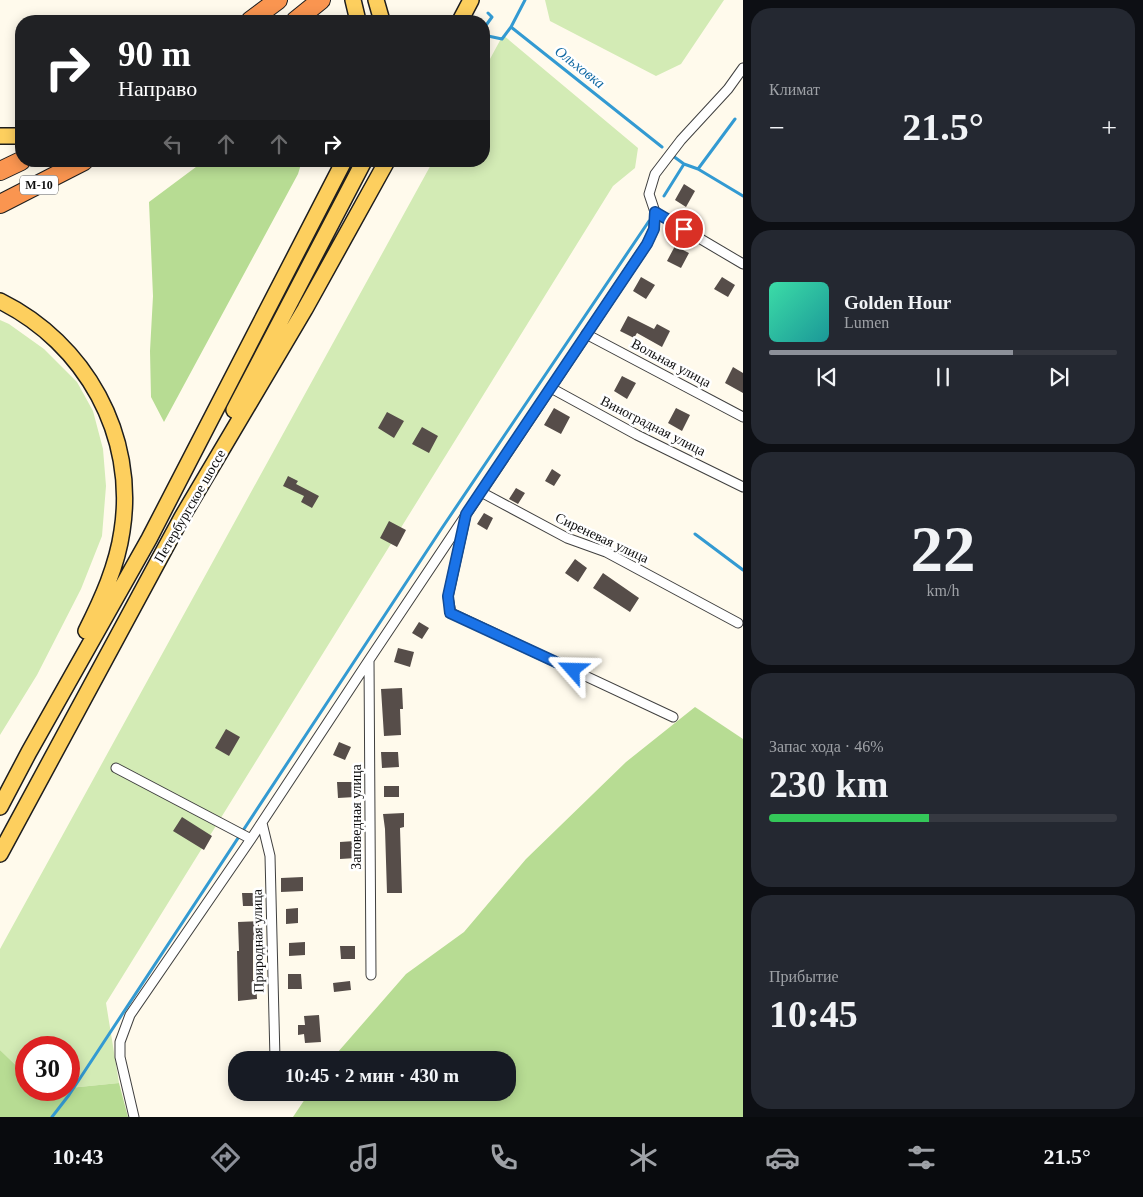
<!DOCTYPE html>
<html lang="ru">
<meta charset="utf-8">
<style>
:root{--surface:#171b24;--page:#242831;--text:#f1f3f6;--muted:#9ea1a6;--line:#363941;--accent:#8c9099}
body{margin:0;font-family:Georgia,serif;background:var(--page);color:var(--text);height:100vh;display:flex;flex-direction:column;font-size:19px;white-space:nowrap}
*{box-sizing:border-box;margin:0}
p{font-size:16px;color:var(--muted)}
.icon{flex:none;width:28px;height:28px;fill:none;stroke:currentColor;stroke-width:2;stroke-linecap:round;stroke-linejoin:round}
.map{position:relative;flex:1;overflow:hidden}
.drawer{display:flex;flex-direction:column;gap:8px;padding:8px;background:#0d0f14;width:400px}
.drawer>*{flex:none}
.banner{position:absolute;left:15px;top:15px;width:475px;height:152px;border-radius:20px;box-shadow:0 2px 12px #0003;background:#202124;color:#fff;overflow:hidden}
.speed{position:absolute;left:15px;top:1036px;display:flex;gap:10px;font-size:25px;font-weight:700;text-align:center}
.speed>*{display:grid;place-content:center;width:65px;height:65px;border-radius:50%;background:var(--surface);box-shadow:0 2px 12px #0003;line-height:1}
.speed .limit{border:8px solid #d22;background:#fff;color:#111}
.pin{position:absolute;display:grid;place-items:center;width:42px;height:42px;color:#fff;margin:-21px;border:2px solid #fff;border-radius:50%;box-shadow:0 1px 5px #0007}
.me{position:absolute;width:55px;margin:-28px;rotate:295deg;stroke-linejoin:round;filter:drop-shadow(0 0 4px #0008)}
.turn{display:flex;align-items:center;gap:18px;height:105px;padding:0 20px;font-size:22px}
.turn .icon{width:65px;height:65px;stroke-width:2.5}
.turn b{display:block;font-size:35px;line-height:42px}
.lanes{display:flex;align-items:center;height:48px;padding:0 20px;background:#0003;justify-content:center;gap:25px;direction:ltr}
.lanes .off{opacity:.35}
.big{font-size:38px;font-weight:800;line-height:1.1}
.drawer .widget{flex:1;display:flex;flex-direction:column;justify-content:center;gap:8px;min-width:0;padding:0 18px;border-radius:20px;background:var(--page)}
.drawer .dial{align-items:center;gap:0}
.dial b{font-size:65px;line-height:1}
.song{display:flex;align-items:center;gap:15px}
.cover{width:60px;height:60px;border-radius:8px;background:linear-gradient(135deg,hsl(160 70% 55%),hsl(180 70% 35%))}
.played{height:5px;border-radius:2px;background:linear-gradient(90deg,var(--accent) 70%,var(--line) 70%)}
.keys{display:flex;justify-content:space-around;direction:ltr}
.heat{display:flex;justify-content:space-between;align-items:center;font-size:28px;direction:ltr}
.charge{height:8px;border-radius:4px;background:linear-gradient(90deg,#34c759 46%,var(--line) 0)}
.trip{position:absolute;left:228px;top:1051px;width:288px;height:50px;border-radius:20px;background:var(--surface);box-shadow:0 2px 12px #0003;font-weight:800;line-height:50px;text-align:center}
.tabs{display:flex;height:80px;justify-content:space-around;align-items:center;background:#090b0e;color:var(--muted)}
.tabs .icon{width:35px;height:35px}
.tabs .on{color:var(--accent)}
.tabs b{font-size:22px;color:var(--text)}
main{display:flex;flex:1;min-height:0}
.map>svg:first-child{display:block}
.green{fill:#d3ebb5}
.forest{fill:#b7dc93}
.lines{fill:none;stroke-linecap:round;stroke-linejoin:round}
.stream{stroke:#339ad2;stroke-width:3}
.building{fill:#564d49}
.street-casing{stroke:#404040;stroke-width:11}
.primary-casing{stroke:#1e1e1e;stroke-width:18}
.highway-casing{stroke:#1e1e1e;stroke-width:20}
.street{stroke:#fff;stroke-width:9}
.primary{stroke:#fdcf5e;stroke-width:15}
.highway{stroke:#fa9550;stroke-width:18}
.route-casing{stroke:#114b97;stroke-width:12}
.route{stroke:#1a73e8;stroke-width:9}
.labels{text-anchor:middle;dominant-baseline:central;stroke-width:5;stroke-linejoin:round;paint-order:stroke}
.shield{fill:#fff;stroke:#565656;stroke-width:1}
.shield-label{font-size:12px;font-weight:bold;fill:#0d0d0d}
.street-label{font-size:14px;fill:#0d0d0d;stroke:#fff}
.water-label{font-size:15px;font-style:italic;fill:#126aa3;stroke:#fff}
</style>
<main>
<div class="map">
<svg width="743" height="1117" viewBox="0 0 743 1117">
<rect width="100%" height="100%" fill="#fffaec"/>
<path class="green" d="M545,0H724L681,64L656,76L550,21Z
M503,35L638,148L635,168L613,186L106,1003L119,1083L69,1088V1048H26V1075L0,1050V949L433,161H484V70Z
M0,320L9,324L44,349L77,382L93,411L103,449L106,486L102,536L81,589L37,675L0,735Z"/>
<path class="forest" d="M204,161H302L298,174L164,422L151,397L150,351L153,296L149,202Z
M695,707L743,739V1117H293L309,1093L506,1092V1060H331L406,974L464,932L526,859L626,762Z
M0,1050L26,1075V1090H69V1088L119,1083L128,1117H0Z"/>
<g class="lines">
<path class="stream" d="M511,27L525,0
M484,28L492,17L488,13
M484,32L488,36L502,39L511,27L662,147
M673,156L684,164L698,169L743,196
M698,169L735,119
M664,196L684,164
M695,534L743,570
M52,1117L69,1095L442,528L649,221"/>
</g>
<path class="building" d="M684,184L695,191L686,207L675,200Z
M675,246L689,253L681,268L667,261Z
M641,277L655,285L646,299L633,291Z
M722,277L735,285L728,297L714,289Z
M628,316L654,329L657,324L670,331L662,347L637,333L634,338L620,331Z
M733,367L743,373V393L725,383Z
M622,376L636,383L627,399L614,391Z
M554,408L570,417L561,434L544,425Z
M676,408L690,415L682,431L668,423Z
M387,412L404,421L394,438L378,428Z
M422,427L438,436L429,453L412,444Z
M552,469L561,475L554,486L545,481Z
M288,476L298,481L296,484L319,496L312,508L301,502L304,496L283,486Z
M516,488L525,493L518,504L509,499Z
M484,513L493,518L487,530L477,524Z
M389,521L406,530L397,547L380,538Z
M575,559L587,568L578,582L565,573Z
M603,573L639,598L630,612L593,588Z
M419,622L429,628L422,639L412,633Z
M398,648L414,652L410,667L394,662Z
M402,688L403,709H400L401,735L384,736L381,689Z
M226,729L240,737L229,756L215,748Z
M339,742L351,747L345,760L333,755Z
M381,752H398L399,767L382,768Z
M337,782H354L355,797L338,798Z
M384,786H399V797H384Z
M404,813V827L400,828L402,893H387L385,829L383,814Z
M182,817L212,836L204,850L173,831Z
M355,841L356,858L340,859V842Z
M303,877V891L281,892V878Z
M242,893H258V906H243Z
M298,908V923L286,924V909Z
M259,921V940H253V980H256L257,999L238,1001L237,951H239L238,922Z
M305,942V955L289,956V943Z
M340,946H355V959H341Z
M288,974H301L302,989H288Z
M350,981L351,990L334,992L333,983Z
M319,1015L321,1042L305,1043L304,1034L298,1035V1025H305L304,1016Z"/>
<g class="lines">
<g class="street-casing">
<path id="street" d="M655,212L743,264
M586,334L743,417
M551,388L637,435L743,487
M481,492L567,538L606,552L738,623
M465,519L448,597L451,613L673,717
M369,660L371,975
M116,768L251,839
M262,823L270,856L275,1059
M134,1117L120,1057V1042L130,1015L251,839L369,660L647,244L654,229L655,212L649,194L655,174L681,140L728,89L743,68"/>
</g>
<g class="primary-casing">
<path id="primary" d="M353,0L358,21
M376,0L382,21
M460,21L471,0
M0,136H21
M0,301C85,343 137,435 122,531C117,566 102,599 86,631
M234,410L364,161
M0,807L29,752L149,539L344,161
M0,854L182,517L305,309L387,161"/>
</g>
<g class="highway-casing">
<path id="highway" d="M250,21L278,0
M295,21L321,0
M0,171L21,161
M0,204L84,161"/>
</g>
<use href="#street" class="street"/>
<use href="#primary" class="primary"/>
<use href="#highway" class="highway"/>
</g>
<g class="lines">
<g class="route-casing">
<path id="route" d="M573,670L450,613L448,596L466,514L647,244L654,229L655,212L684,229"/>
</g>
<use href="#route" class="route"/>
</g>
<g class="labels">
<rect class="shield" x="20" y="175.5" width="38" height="19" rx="4"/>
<g class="shield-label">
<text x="39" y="185">М-10</text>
</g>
<g class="street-label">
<text transform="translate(671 363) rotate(28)">Вольная улица</text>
<text transform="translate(653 426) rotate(27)">Виноградная улица</text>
<text transform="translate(190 506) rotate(-60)">Петербургское шоссе</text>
<text transform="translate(602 538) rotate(25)">Сиреневая улица</text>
<text transform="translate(356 817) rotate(-90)">Заповедная улица</text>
<text transform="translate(258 941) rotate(-91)">Природная улица</text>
</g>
<g class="water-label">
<text transform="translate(580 67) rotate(38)">Ольховка</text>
</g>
</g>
</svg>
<div class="speed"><div class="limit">30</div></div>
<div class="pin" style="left:684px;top:229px;background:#d93025"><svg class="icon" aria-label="arrive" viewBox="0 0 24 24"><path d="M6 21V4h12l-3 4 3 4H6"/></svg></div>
<svg class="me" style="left:573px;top:670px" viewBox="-20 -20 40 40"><path d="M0-17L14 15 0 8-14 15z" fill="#1a73e8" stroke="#fff" stroke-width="4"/></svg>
<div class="trip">10:45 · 2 мин · 430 m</div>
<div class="banner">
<div class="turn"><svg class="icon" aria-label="right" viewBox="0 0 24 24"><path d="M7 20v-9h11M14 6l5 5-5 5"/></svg><div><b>90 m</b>Направо</div></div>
<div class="lanes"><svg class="icon off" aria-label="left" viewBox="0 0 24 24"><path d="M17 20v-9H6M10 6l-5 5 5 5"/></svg><svg class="icon off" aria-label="ahead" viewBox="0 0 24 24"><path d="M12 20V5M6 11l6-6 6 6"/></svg><svg class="icon off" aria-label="ahead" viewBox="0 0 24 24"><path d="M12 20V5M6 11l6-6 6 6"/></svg><svg class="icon" aria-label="right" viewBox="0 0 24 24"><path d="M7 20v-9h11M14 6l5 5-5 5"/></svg></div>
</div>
</div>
<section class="drawer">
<div class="widget"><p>Климат</p>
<div class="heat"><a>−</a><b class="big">21.5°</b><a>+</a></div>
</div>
<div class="widget">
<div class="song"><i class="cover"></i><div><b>Golden Hour</b><p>Lumen</p></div></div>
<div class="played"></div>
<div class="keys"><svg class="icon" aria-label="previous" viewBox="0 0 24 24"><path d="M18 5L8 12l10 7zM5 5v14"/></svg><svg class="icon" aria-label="pause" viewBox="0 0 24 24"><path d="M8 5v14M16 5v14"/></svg><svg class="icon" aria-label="next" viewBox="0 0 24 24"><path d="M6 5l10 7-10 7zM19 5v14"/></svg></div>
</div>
<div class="widget dial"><b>22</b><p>km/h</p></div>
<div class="widget"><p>Запас хода · 46%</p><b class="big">230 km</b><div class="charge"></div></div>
<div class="widget"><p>Прибытие</p><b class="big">10:45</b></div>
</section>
</main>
<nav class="tabs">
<b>10:43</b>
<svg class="icon on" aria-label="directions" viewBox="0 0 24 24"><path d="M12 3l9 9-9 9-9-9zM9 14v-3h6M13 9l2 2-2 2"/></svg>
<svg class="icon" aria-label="music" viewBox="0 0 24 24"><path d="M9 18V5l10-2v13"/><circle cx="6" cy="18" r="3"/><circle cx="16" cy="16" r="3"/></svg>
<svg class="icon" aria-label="phone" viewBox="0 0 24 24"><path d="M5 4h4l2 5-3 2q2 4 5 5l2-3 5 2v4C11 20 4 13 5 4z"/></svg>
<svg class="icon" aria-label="climate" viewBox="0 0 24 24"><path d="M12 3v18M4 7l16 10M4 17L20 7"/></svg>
<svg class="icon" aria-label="car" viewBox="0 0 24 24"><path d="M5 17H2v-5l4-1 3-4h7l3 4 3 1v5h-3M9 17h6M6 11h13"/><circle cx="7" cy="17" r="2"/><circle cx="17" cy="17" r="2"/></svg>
<svg class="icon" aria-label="filters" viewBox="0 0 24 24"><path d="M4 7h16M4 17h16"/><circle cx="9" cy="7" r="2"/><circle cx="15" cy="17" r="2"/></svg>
<b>21.5°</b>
</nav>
